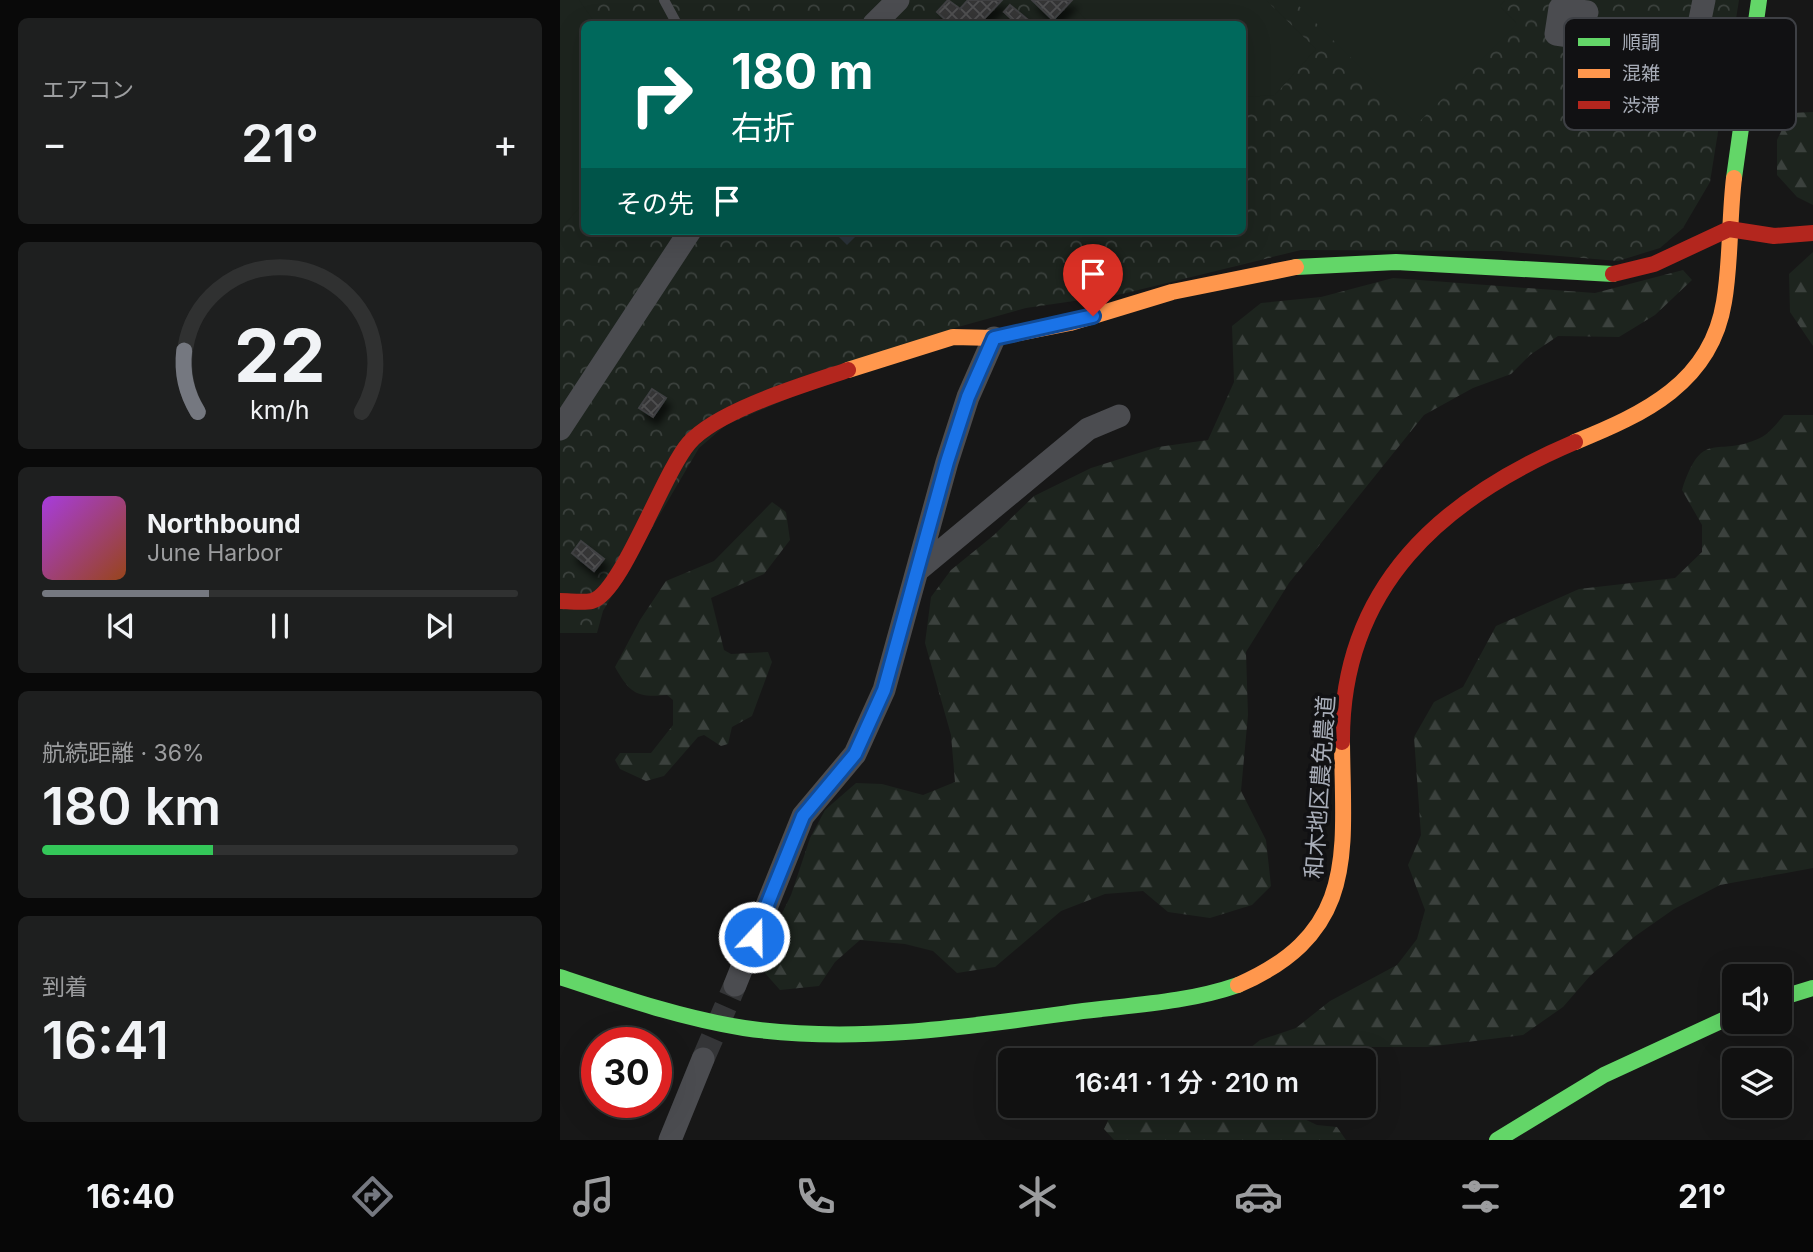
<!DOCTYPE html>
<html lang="ja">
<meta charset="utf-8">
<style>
:root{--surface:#111;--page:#1e1f1f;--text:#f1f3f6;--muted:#9c9d9f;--line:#303131;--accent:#757880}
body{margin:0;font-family:Inter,"Noto Sans JP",sans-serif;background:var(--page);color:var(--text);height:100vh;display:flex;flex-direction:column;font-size:26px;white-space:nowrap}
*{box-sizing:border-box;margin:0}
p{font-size:23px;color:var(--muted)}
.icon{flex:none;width:38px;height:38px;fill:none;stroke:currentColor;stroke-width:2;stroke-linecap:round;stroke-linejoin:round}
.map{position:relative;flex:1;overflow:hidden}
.side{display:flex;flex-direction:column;gap:18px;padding:18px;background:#090909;width:560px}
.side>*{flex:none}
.guide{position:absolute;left:21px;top:21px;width:665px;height:214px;border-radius:10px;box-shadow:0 7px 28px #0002,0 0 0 2px var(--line);background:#00695c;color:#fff;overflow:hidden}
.fabs{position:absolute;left:1162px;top:964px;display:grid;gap:14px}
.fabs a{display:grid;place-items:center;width:70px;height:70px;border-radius:10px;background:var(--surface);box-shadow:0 7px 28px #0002,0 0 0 2px var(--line);font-size:35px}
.speed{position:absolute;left:21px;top:1027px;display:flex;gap:14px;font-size:35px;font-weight:700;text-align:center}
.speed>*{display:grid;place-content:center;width:91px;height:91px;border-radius:50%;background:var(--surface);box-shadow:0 7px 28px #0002,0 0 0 2px var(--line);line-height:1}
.speed .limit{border:10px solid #d22;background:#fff;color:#111}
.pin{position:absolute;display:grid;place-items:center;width:60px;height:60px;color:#fff;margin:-72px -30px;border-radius:50% 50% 50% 0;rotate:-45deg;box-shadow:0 0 7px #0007}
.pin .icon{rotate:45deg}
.me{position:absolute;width:77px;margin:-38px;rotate:21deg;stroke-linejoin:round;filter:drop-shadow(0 0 5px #0008)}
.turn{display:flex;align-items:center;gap:24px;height:147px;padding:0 35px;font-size:32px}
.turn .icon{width:91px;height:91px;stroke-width:2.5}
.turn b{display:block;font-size:49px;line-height:60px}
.then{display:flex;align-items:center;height:66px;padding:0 35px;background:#0003;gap:14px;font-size:26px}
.big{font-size:52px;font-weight:600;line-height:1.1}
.side .tile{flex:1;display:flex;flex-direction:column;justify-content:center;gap:10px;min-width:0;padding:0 24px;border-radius:10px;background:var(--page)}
.side .dial{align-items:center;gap:0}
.dial svg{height:182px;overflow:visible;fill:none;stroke:var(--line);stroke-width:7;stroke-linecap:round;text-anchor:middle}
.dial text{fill:var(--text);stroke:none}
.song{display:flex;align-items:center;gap:21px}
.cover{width:84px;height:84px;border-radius:10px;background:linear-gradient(135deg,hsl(280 70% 55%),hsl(20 70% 35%))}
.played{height:7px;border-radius:4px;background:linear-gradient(90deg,var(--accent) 35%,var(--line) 35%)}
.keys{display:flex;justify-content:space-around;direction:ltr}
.heat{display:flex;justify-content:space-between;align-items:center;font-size:38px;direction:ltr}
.charge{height:10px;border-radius:5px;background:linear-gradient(90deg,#34c759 36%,var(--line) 0)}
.trip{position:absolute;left:438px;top:1048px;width:378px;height:70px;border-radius:10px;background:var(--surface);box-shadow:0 7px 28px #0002,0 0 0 2px var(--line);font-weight:600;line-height:70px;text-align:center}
.menu{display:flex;height:112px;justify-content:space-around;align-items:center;background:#070707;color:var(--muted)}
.menu .icon{width:49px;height:49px}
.menu .selected{color:var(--accent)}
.menu b{font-size:32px;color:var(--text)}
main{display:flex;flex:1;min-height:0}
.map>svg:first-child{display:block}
.forest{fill:url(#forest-firs)}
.park{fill:url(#park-crowns);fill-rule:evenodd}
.pitch{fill:#1d241e}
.water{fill:url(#water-ripples)}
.building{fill:url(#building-cross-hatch);stroke:#3f4043;stroke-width:2;filter:url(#shadow)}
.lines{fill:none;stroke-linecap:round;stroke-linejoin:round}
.street-tunnel{stroke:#343537;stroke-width:23;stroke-dasharray:23 11;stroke-linecap:butt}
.lane{stroke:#4b4c50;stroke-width:10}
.street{stroke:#4b4c50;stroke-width:23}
.fast{stroke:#63d668;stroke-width:16}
.slow{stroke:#ff974d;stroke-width:16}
.jam{stroke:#b3261e;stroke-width:16}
.route-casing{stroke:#114b97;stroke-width:18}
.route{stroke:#1a73e8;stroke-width:12}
.labels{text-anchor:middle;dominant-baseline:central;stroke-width:7;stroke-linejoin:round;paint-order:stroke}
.street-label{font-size:23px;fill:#a8adb8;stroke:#111113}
.key{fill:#111113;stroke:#3e4045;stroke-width:2}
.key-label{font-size:19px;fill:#a8adb8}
</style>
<main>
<section class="side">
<div class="tile"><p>エアコン</p>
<div class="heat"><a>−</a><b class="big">21°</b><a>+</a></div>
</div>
<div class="tile dial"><svg viewBox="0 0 100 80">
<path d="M14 69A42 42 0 1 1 86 69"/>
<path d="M14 69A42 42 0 0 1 8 42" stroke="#757880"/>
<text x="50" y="56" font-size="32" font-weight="700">22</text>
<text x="50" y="72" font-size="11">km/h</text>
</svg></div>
<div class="tile">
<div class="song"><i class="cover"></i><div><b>Northbound</b><p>June Harbor</p></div></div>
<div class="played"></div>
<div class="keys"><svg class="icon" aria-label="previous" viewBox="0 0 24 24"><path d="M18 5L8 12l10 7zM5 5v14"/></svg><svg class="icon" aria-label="pause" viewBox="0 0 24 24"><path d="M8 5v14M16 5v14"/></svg><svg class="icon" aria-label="next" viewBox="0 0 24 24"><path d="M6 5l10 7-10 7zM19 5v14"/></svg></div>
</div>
<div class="tile"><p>航続距離 · 36%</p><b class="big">180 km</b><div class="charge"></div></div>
<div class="tile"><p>到着</p><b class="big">16:41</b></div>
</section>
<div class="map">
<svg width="1253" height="1140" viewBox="0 0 1253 1140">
<defs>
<pattern id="forest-firs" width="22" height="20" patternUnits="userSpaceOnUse" patternTransform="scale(1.75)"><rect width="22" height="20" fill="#1d241e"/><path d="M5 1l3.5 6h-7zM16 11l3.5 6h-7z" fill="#3b413d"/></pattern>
<pattern id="park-crowns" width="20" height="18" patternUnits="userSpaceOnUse" patternTransform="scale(1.75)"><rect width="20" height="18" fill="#1d241e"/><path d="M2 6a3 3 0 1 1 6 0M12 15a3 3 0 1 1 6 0" fill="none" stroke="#3b413d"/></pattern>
<pattern id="water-ripples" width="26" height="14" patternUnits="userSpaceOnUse" patternTransform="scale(1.75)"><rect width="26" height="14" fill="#2a3239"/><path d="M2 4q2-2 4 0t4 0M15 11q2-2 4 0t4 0" fill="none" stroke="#464d54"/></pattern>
<pattern id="building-cross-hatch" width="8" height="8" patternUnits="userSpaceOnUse" patternTransform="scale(1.75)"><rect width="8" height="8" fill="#353536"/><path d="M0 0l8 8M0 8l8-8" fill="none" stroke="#4f5051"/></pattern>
<filter id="shadow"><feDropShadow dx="4.5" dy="8" stdDeviation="3.5" flood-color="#0009"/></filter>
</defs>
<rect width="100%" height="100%" fill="#171717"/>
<path class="forest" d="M1253,112V205L1237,197L1217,175V140L1230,113Z
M1253,252V346L1230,312L1229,274Z
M1123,270L1132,280L1095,315L1059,337L998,336L970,355L951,374L913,388L864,415L729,583L686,652L688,715L681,791L706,840L711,886L692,905L650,918L608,912L583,891L545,894L501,911L435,967L397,973L373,951L345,944L300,940L275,962L259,986L220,990L197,964L231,895L250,838L265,810L296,783L322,784L363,795L395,782L391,735L365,643L371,597L391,570L434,535L474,496L531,468L598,447L648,440L674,382L672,326L701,303L761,297L833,278L1035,293Z
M1224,415H1253V868L1160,885L1114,909L1074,937L1030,976L1003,1007L963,1035L867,1047H809L750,1060H675L700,1040L736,1028L770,1001L837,965L857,939L865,910L848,865L861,835L854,737L874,702L903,687L936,626L1019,589L1115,578L1142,552V525L1122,490C1143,426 1156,459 1200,438C1209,434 1217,423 1224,415Z
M212,502L226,512L230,540L204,574L151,598L164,650L171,654L208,652L212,662L192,716L172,727L168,744L161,746L144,735L138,737L104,776L86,781L60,769L55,760L60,753H91L113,725V700L107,695C76,698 70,693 55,667L80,620L106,581L154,561Z
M557,1106H731L732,1113L757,1125L777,1127L786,1140H554L544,1129L553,1109Z"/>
<path class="park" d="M0,0H1179L1150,182L1123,228L1100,248L1058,261L941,251L741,250L562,294L466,308L391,329L166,425L139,448L43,611L37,633H0ZM24,24H682V231H24Z"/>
<path class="pitch" d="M0,0H19L36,24H24V202L0,230Z
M512,0H706L756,49L715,95L683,97L682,24H531L509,3Z
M733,0H945L940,6L957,24L857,124Z"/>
<path class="water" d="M273,231H301L287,245Z"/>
<path class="building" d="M388,0L400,9L408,0H442L419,24H390L377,12Z
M472,0H512L493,20Z
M450,5L473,24H457L444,12Z
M92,389L106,398L93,417L79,408Z
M21,541L44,559L34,571L12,553Z"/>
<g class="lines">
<path class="street-tunnel" d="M143,1059L175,985"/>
<path class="lane" d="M104,0L117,24"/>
<path class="street" d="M314,24L338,0
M1024,31L1021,49L1046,54
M1023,38L996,34L1000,8L1027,12
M1136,39L1144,0
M0,429L130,231
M358,570L528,429L559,416
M175,985L243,816L295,754L324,690L387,462L408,397L434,338
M110,1140L143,1059"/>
<path class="fast" d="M1174,178L1199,0
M736,267L836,262L1053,274
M0,977C60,997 121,1018 184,1028C293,1044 408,1027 516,1012C570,1005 626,1003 678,985
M1220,998L1253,988
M937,1140L1044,1075L1174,1015"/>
<path class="slow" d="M288,370L393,337L434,338L510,323L612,292L736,267
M1015,442C1084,414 1151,383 1164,302C1171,262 1169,219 1174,178
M678,985C799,932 783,853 782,742"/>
<path class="jam" d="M1053,274L1094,264L1169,229L1214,236L1253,233
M0,601C10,601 23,603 32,601C61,594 103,473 129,443C158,410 246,384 288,370
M782,742C781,586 883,498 1015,442"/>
</g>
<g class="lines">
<g class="route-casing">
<path id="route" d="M194,937L243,816L295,754L324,690L387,462L408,397L434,338L533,316"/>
</g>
<use href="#route" class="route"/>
</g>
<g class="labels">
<g class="street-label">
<text transform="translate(760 787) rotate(-86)">和木地区農免農道</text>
</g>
</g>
<rect x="1004" y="18" width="232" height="112" rx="10" class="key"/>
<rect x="1018" y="38" width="32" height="8" fill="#63d668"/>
<rect x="1018" y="69" width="32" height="9" fill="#ff974d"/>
<rect x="1018" y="101" width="32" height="8" fill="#b3261e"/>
<g class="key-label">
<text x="1062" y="49">順調</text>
<text x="1062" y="80">混雑</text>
<text x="1062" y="112">渋滞</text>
</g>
</svg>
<div class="fabs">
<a><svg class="icon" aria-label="sound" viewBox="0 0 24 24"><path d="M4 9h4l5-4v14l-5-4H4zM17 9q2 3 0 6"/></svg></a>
<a><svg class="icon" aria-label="layers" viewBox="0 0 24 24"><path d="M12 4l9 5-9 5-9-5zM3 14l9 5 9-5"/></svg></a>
</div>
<div class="speed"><div class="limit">30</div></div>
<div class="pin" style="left:533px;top:316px;background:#d93025"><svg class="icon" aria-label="arrive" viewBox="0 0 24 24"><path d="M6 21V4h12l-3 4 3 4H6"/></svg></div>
<svg class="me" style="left:194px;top:937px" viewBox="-20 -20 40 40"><circle r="17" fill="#1a73e8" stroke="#fff" stroke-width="3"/><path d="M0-11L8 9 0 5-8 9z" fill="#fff"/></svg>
<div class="trip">16:41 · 1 分 · 210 m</div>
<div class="guide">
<div class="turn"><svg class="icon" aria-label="right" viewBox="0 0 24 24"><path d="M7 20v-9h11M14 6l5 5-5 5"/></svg><div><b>180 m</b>右折</div></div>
<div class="then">その先<svg class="icon" aria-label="arrive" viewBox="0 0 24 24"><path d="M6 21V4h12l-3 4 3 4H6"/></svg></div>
</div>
</div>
</main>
<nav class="menu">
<b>16:40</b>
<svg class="icon selected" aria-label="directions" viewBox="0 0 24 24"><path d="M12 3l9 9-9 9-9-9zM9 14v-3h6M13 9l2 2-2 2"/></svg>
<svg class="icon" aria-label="music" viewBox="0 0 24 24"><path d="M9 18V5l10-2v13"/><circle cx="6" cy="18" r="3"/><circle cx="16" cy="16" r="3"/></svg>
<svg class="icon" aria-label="phone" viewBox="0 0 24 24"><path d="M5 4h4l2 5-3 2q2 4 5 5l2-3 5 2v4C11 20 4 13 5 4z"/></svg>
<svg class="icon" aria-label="climate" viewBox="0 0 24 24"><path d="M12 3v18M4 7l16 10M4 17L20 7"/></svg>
<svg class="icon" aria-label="car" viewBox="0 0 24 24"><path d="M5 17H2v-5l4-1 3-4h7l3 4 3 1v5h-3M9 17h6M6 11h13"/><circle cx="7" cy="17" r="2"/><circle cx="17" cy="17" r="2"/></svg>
<svg class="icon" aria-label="filters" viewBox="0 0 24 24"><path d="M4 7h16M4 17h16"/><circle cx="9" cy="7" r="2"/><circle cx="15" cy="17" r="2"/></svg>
<b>21°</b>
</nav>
